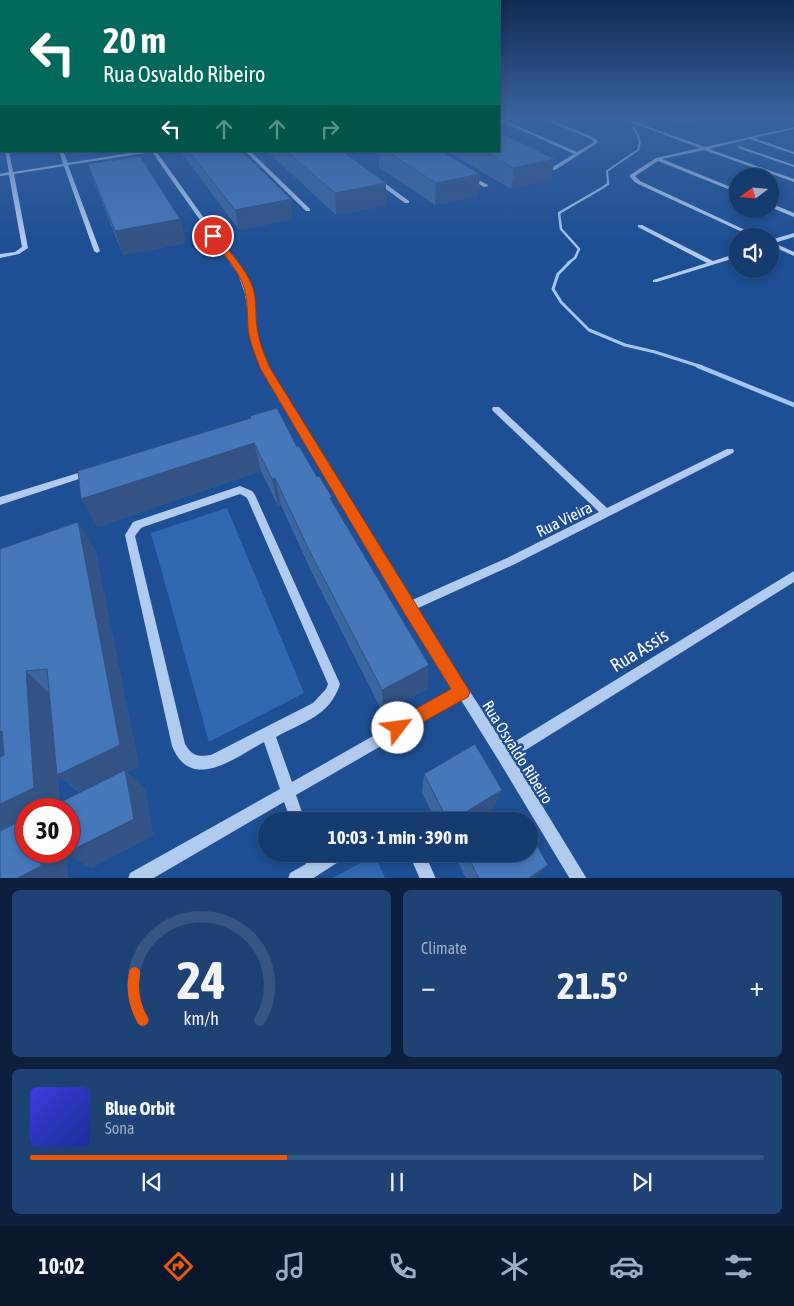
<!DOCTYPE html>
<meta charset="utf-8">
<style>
:root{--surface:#163b6f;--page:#1f4274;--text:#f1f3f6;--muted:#9eadc3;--line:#355582;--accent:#ea580c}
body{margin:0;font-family:"Asap Condensed",sans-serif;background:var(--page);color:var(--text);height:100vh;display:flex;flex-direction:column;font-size:19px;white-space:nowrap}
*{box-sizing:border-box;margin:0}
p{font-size:16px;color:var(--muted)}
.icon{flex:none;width:28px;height:28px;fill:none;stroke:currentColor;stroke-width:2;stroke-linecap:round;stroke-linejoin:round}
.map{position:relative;height:878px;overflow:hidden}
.sheet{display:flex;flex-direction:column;gap:12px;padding:12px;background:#0c203d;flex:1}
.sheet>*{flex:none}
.banner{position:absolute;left:0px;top:0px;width:500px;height:152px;box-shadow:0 2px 8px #0003,0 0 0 1px var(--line);background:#00695c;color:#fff;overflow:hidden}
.needle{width:32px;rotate:254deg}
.fabs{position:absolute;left:729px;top:168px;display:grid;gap:10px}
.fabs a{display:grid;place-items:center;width:50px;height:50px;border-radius:50%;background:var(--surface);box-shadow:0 2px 8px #0003,0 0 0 1px var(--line);font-size:25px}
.speed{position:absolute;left:15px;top:798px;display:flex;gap:10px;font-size:25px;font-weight:700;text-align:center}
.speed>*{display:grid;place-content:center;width:65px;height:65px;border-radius:50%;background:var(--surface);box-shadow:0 2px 8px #0003,0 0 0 1px var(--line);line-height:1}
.speed .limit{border:8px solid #d22;background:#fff;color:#111}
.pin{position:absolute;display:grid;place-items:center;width:42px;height:42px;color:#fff;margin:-21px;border:2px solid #fff;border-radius:50%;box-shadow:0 1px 5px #0007}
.me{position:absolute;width:55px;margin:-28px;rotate:60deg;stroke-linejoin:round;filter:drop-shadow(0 0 4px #0008)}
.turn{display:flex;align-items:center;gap:18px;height:105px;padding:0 20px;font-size:22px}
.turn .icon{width:65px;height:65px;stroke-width:2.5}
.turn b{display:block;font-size:35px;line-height:42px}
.lanes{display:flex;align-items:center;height:48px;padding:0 20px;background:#0003;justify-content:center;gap:25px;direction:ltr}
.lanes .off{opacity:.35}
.big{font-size:38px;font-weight:700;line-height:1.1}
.sheet .widget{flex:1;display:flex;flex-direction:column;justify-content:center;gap:8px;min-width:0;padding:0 18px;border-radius:8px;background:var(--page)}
.sheet .dial{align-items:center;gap:0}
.dial svg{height:130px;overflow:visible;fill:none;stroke:var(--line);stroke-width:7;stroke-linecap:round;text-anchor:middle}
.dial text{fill:var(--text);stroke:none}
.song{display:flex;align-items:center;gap:15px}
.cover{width:60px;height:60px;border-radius:8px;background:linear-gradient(135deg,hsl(240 70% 55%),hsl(230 70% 35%))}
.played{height:5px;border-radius:2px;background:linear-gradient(90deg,var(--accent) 35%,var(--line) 35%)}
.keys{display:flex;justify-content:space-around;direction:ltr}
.heat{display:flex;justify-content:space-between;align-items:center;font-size:28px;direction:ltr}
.sheet .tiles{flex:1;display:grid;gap:12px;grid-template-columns:1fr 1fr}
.widget:last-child{grid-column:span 2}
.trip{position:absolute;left:258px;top:812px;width:280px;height:50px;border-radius:25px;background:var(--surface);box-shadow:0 2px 8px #0003,0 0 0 1px var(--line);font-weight:700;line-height:50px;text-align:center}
.tab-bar{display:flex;height:80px;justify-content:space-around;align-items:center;background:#09182c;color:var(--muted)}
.tab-bar .icon{width:35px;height:35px}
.tab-bar .current{color:var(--accent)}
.tab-bar b{font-size:22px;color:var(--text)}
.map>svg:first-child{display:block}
.green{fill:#3268b2}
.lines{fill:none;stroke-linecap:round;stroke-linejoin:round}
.stream-far3{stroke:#a4c5f0;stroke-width:2}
.stream-far2{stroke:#a4c5f0;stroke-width:2.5}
.stream-far1{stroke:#a4c5f0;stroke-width:3}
.stream{stroke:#a4c5f0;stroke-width:4.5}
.path{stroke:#b1cbee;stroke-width:1;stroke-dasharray:1 2;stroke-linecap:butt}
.minor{fill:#b1cbee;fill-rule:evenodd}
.wall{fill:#3d66a1;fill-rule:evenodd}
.shaded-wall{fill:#325383}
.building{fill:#4777bb;stroke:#325383}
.route{fill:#ea580c;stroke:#983908}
.labels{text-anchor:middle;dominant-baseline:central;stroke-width:5;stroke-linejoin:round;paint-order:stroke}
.street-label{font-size:16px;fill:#fff;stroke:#1e4f94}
.near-street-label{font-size:19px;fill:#fff;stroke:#1e4f94}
</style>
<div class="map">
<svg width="794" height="879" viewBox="0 0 794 879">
<rect width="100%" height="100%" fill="#1e4f94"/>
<path class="green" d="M227,508L304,693L209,742L151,533Z
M375,855L385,878H333Z"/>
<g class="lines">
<path class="stream-far3" d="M608,182L607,171L638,150C642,140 638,135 633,127"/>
<path class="stream-far2" d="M568,263L575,258L579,249L561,229L559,213L602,188L608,184V181"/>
<path class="stream-far1" d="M570,262L558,274L553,289L561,302L589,330L625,345L655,352L702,367"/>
<path class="stream" d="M698,366L794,405"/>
<path class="path" d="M657,117L679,120L734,133"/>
<path class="minor" d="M538,117H543L593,137L599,142L555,170H551V168L574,154L499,120V118L577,152L594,142L591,139Z
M616,117H621L705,147L794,127V129L754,138L794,152V154L749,139L709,149L794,179V182L704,150L662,159L738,190V193L658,161L635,176L640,181L758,236H751L636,183L630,177V175L656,158L700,148Z
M739,146L794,165V167L738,148Z
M5,151H9L13,172L63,164L59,151H63L68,163L141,151H156L244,274L252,294L259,343L269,368L410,601L507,558L599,512L493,411L492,409L493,407H499L607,508L727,449H733L734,451L733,453L515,564L416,609L506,747L794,571V582L513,758L587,879H570L499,761L461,700L296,795L305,821H291L284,802L152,879H128L130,873L280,789L264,742C235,758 191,793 172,746L125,535L133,522L240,486L252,491L255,495L340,684C330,716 303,722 276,737L292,782L454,690L404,611L261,368L252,343L245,294L238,274L152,152L68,165L100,251L97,253L94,251L64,166L14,174L28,248L19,254L0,258V254L15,252L22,247L9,175L0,176V174L9,172ZM240,494L246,497L248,500L328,684L326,689L313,703L211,755C198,757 192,756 185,744L135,536L141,528L146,526Z
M245,151H250L310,209V211H306Z
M471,176L488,185V186L484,187L469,178V177Z
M375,179H379L409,201V203H405L375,181Z
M770,203L794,213V217L770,207Z
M638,225H642L713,261L738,253V257L657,282H653V280L707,263L638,227Z
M794,233V237L774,243L794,252V256L770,245V240Z
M88,470L91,471L93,473L91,475L0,505V497Z
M302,854H318L319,857L324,854H346L343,859L312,879H288L290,873L306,864Z
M409,854H425L436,879H420Z"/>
</g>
<path class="wall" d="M182,151H241L293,219L239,230L183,155Z
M267,151H342L386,183V205L336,215Z
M379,151H441L480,174L478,196L435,205L379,167Z
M447,151H499L551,180L511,189Z
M88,164L180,219L186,243L123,255L95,185Z
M250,416L297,447L317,477L332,502L427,689L383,713L313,575L281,505L278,506L261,471L97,527L251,418Z
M0,549H95L139,766L127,772L145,789L153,835L91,868L66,853L68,879H0ZM58,775L80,793L69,851L26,809L60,807Z
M424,774L494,808L473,821H436L422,793Z
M461,854H529L536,879H466L458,862Z"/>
<path class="shaded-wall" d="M71,151H102L73,156Z
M555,159L551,180L511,189L514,168Z
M480,174L478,196L435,205L436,183Z
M386,183V205L336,215L335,193Z
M291,199L293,219L239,230L235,210Z
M180,219L186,243L123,255L115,231Z
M254,443L261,471L97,527L81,499Z
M275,478L281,505L278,506L272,479Z
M78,522L95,549L139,766L127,772L145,789L153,835L91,868L66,853L68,879H16L40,851H66L82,794L58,775L60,807L56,809H26V823L0,836V804L26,671L50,694Z
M429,665L427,689L383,713L382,690Z
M2,731L29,752L0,766V732Z
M502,790L494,808L473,821H451Z
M548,865L536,879H528Z"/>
<path class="building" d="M499,132L555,159L514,168L484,151H499Z
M189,151H241L291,199L235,210Z
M286,151H342L386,183L335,193Z
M386,151H441L480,174L436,183Z
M140,156L180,219L115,231L88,164Z
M277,408L297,447L299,446L317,477L319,476L332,497L330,498L429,665L382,690L308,548L275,478L272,479L254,443L81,499L78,471L251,418L250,416Z
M78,522L120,745L57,775L47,669L26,671L34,788L0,804V757L4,755L2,731L0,732V549Z
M475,744L502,790L451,821H448L424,774Z
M125,770L134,819L66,853V851H69V809H61V802Z
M517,811L522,821H502Z
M26,818V851H40L41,866L16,879H0V831Z
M529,832L548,865L528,879H479L467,854H529Z"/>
<linearGradient id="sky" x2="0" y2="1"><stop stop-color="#102b51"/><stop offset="0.49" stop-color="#3b639f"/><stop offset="1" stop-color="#3b639f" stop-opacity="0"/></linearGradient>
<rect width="794" height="240" fill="url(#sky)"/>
<path class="route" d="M210,234H215C228,250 246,268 253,288C257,301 255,314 257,327C259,342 264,354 270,368L470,692L468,697L398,736L392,734L390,728L392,722L451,689L403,611L260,368C255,354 249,341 248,327C247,313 248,301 244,288C238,268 221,252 209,236Z"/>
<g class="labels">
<g class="street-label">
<text transform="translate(564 519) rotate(-26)">Rua Vieira</text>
<text transform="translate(518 752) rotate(58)">Rua Osvaldo Ribeiro</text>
</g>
<g class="near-street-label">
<text transform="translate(639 650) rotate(-32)">Rua Assis</text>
</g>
</g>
</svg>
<div class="fabs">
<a><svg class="needle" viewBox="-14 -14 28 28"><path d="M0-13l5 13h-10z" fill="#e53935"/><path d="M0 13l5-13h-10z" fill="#9eadc3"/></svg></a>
<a><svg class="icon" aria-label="sound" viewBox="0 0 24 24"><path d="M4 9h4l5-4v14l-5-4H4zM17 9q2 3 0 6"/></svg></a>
</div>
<div class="speed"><div class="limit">30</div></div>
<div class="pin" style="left:213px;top:236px;background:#d93025"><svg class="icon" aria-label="arrive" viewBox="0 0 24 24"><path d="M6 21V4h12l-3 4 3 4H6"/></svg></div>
<svg class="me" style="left:398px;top:728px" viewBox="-20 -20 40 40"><circle r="19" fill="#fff"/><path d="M0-13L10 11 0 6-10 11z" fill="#ea580c"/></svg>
<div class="trip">10:03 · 1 min · 390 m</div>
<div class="banner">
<div class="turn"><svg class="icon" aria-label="left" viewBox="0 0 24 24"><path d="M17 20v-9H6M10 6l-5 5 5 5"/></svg><div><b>20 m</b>Rua Osvaldo Ribeiro</div></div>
<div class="lanes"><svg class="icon" aria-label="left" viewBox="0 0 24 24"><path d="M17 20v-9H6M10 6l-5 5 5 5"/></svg><svg class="icon off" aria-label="ahead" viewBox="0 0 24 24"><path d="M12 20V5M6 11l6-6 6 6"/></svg><svg class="icon off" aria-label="ahead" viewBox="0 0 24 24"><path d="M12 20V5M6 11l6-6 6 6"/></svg><svg class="icon off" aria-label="right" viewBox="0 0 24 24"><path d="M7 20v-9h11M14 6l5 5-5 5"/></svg></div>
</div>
</div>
<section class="sheet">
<div class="tiles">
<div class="widget dial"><svg viewBox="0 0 100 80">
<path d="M14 69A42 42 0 1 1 86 69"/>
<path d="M14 69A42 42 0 0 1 9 40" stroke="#ea580c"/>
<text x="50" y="56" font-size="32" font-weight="700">24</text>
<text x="50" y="72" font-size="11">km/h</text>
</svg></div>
<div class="widget"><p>Climate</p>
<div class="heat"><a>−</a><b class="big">21.5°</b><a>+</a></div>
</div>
<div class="widget">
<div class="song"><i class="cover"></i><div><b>Blue Orbit</b><p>Sona</p></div></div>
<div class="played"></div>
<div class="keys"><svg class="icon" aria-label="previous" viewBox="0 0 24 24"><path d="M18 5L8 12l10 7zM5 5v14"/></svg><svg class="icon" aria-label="pause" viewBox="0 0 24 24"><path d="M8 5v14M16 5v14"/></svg><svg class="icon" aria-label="next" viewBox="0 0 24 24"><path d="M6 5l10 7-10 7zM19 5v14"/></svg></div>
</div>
</div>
</section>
<nav class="tab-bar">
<b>10:02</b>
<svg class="icon current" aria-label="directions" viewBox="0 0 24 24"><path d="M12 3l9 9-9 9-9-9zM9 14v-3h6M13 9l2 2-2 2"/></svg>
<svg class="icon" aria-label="music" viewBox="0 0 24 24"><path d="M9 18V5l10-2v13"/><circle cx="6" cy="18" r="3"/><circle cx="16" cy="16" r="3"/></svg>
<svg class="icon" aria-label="phone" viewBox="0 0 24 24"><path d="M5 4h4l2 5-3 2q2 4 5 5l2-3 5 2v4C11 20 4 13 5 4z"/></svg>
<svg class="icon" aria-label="climate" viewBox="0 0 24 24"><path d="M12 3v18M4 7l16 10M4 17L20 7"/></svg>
<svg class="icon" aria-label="car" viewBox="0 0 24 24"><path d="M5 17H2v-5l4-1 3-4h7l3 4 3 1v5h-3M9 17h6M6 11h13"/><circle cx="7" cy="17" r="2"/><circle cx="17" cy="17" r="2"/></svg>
<svg class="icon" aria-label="filters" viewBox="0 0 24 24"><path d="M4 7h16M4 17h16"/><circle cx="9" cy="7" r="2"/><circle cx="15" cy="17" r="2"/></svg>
</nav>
